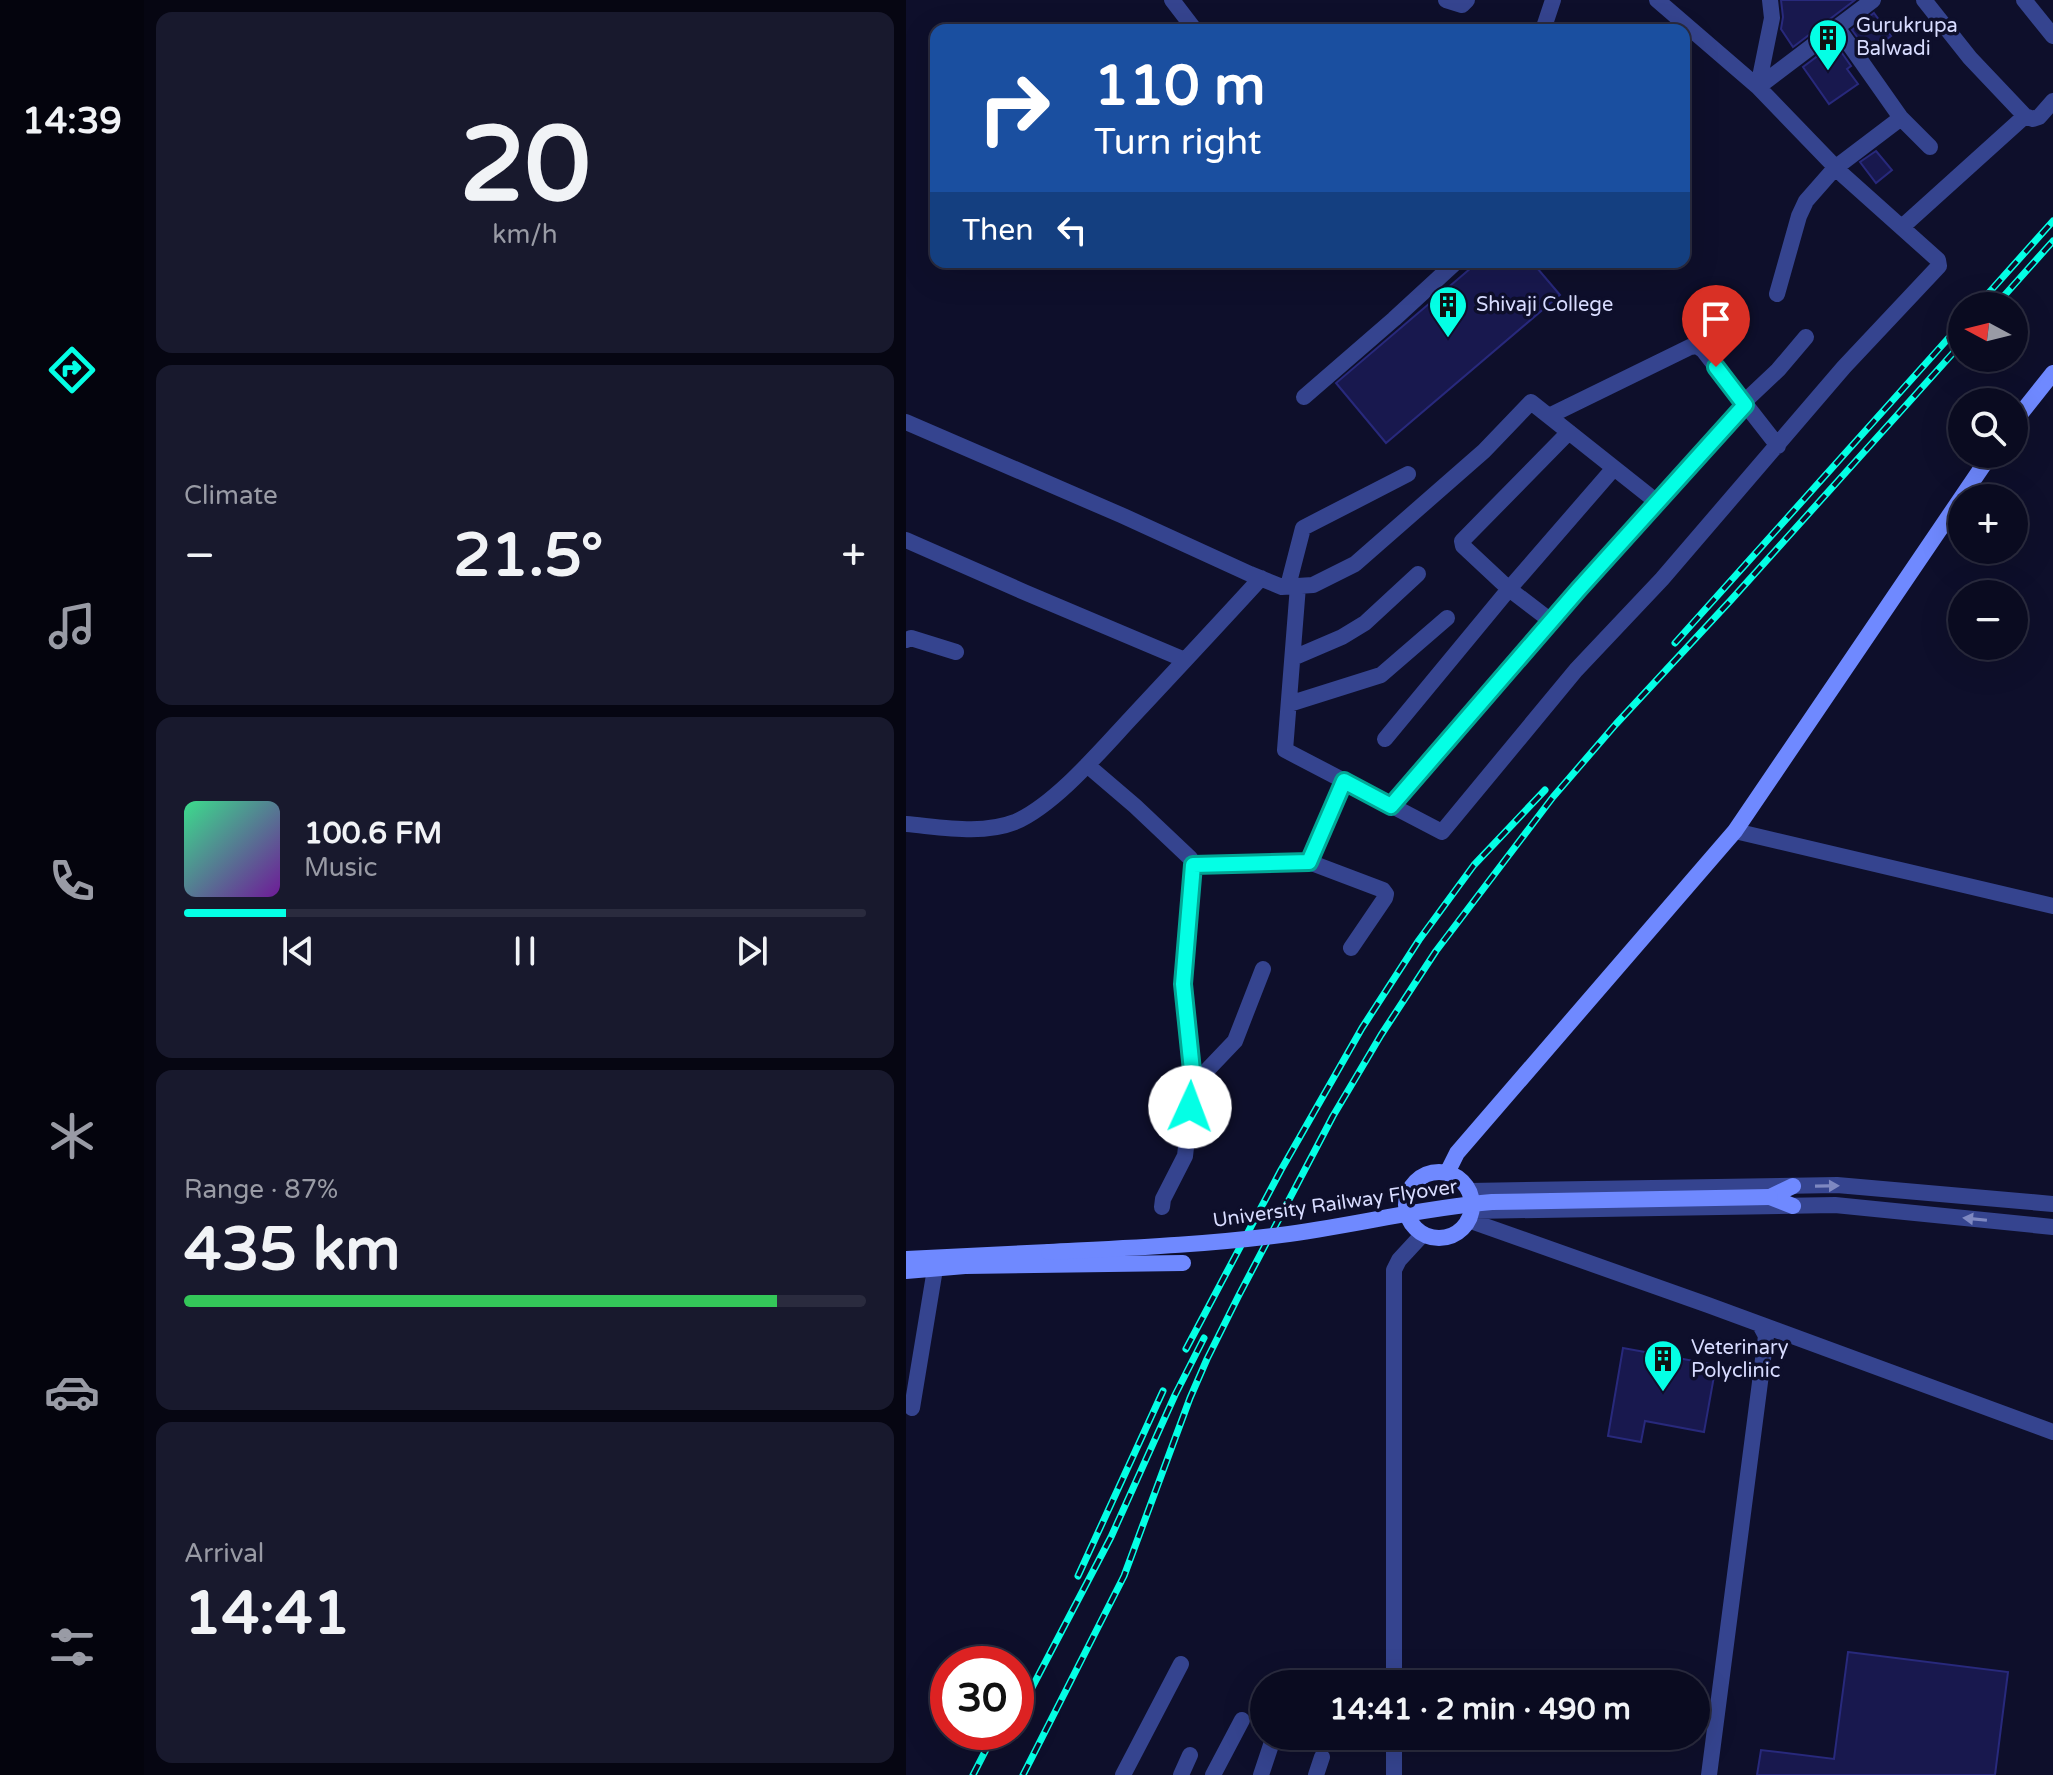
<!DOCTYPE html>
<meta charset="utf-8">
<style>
:root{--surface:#0a0b20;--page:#18192d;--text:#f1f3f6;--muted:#999ba5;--line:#2a2b3e;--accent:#04ffe5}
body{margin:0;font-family:"Varela Round",sans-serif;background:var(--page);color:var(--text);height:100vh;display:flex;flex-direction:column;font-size:30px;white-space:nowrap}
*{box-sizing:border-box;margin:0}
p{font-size:26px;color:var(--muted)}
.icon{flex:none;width:44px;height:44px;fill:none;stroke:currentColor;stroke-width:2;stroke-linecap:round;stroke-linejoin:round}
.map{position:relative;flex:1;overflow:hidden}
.sheet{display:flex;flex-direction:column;gap:12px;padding:12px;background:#060612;width:762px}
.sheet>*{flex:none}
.top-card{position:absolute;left:24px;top:24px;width:760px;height:244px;border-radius:16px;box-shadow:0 8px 32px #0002,0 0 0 2px var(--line);background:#1a4fa0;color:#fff;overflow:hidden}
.needle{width:52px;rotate:277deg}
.controls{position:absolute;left:1042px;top:292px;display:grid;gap:16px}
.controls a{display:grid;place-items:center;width:80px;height:80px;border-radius:50%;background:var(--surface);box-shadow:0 8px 32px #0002,0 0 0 2px var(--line);font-size:40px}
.speed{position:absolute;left:24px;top:1646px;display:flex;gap:16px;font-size:40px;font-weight:700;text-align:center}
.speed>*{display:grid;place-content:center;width:104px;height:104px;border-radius:50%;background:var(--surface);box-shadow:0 8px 32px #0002,0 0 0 2px var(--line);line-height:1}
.speed .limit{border:12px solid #d22;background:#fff;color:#111}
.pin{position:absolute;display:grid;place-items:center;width:68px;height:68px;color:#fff;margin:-82px -34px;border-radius:50% 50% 50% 0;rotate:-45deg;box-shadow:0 0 8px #0007}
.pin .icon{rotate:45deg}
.me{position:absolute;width:88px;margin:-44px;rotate:2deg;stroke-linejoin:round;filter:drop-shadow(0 0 6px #0008)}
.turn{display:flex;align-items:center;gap:28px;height:168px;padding:0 32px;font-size:36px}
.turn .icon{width:104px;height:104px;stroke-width:2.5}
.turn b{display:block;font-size:56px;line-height:68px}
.then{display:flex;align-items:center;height:76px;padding:0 32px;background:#0003;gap:16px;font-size:30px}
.big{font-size:60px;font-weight:700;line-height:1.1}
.sheet .tile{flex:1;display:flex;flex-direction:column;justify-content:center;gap:12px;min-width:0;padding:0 28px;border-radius:16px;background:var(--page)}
.sheet .dial{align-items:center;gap:0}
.dial b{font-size:104px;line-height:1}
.song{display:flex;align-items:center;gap:24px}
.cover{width:96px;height:96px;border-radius:12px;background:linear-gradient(135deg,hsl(150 70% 55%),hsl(280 70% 35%))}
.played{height:8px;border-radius:4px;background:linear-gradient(90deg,var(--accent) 15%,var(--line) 15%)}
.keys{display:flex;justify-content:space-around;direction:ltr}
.heat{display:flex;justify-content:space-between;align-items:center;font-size:44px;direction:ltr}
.charge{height:12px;border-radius:6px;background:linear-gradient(90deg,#34c759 87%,var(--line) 0)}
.trip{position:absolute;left:344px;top:1670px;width:460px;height:80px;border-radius:40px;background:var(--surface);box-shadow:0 8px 32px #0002,0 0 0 2px var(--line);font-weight:700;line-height:80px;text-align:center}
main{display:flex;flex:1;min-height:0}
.tabs{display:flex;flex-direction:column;width:144px;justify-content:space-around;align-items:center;background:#04040d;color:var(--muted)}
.tabs .icon{width:56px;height:56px}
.tabs .active{color:var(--accent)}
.tabs b{font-size:36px;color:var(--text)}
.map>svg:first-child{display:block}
.building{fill:#18184e;stroke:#28297c;stroke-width:2}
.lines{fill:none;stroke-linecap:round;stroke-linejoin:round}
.street{stroke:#35448f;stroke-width:16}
.secondary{stroke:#6f89ff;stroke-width:16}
.rail-casing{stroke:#04ffe5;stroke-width:7}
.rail{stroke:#0e0f2b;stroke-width:4;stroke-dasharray:12;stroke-linecap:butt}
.secondary-bridge{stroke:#6f89ff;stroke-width:16}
.oneway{fill:#7e88c1}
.route-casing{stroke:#03a695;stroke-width:20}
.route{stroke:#04ffe5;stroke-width:14}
.labels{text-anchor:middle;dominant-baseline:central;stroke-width:7;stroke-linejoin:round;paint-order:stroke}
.poi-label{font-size:20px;fill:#d8dcff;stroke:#0e0f2b;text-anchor:start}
.street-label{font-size:20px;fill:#d8dcff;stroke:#0e0f2b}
</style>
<main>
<nav class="tabs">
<b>14:39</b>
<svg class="icon active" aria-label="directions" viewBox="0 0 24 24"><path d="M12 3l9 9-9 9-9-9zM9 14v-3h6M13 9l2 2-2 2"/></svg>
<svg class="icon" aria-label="music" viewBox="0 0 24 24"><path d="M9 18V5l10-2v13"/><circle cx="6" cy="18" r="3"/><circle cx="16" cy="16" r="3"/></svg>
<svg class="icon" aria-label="phone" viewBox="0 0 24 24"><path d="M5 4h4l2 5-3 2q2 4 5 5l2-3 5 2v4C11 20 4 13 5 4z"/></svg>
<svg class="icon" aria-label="climate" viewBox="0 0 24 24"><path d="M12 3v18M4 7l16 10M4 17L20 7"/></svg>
<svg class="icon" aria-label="car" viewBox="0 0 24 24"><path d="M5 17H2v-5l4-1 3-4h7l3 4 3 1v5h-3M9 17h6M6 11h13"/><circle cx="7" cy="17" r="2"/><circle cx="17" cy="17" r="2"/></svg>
<svg class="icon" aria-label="filters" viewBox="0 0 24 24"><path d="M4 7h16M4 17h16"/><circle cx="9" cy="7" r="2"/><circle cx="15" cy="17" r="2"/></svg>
</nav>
<section class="sheet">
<div class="tile dial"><b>20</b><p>km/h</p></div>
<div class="tile"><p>Climate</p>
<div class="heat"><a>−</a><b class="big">21.5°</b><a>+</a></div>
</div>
<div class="tile">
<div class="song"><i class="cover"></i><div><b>100.6 FM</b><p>Music</p></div></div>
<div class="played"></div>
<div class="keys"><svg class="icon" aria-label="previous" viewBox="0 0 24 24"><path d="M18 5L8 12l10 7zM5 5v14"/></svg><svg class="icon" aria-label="pause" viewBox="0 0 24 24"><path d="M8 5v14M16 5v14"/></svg><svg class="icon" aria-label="next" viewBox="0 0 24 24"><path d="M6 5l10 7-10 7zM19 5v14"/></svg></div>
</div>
<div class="tile"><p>Range · 87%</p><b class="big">435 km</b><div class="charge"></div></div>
<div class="tile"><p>Arrival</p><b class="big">14:41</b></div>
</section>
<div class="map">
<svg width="1147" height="1775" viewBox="0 0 1147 1775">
<rect width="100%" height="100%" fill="#0e0f2b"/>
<path class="building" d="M875,0H949L887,47L875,29L877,17Z
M968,13L985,36L963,53L946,30Z
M929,43L945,66L941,69L952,84L923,104L897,67Z
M970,151L986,170L970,183L954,162Z
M572,262H626L654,295L480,443L430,383Z
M717,1348L810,1365L798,1432L739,1421L735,1442L702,1436Z
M942,1652L1102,1672L1089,1775H851L855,1750L928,1759Z"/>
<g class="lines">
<path class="street" d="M266,0L289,30
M540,0L556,5L561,0
M1018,0L1064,58L1119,116L1127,119L1133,117L1147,101
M1118,0L1147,36
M931,27L995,118L1024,147
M637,30L647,0
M852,87L967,0
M852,87L866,18L864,0
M996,227L1119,116
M871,294L893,216L900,201L929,168L995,118
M398,397L488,319L550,262
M837,403L872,370L900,337
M643,416L784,347L791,346L797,350L872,446
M0,422L215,515L344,574L376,587L407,585L449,564L578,451L625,402L751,502
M0,540L118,592L279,660
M382,586L397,528L502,474
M392,586L379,750L536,832L670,670L756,579L938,367L1033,266L1032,260L937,175L852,87L751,0
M645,621L603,589L557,546L556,541L663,432
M0,640L5,638L50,652
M387,658L436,637L459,623L512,574
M383,704L475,675L541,618
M479,739L603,589L708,468
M181,765L229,806L284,858L287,865L277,984L287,1085L279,1156L257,1199L256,1207
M485,806L672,590L839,405
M0,824C35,827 76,835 109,822C149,805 196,749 226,717C269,671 312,625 355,578
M829,831L1147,906
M403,862L438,781
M287,865L403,862L477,890L480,894L479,898L445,948
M287,1085L329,1041L357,969
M563,1191L931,1185L1147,1204
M566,1211L929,1205L1147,1227
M562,1220L802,1305L1147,1432
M6,1408L29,1269
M488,1684V1270L493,1260L517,1234
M488,1736V1775
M217,1775L275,1664
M275,1775L284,1755
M307,1775L336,1720
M355,1775L368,1736
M410,1775L416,1757
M803,1775L860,1336L854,1325"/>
<path class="secondary" d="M1108,422L1147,373
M500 1205a33 33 0 1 1 66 0a33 33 0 1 1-66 0Z
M541,1173L551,1153L829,831L1085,454
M864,1197L887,1186
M864,1197L887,1206
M0,1259L143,1252
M0,1271L59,1266L277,1263"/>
<g class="rail-casing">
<path id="rail" d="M1071,306L1147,221
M1089,306L1147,241
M769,643L1056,323
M280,1349L375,1170L456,1028L513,940L568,865L639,790
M172,1576L257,1391
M110,1718L205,1537L269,1395L298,1338
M67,1775L89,1732
M117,1775L218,1576L284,1398L301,1359L333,1295L427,1116L475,1035L530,951L647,797L710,724L825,600L1056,343"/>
</g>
<use href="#rail" class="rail"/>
<path class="secondary-bridge" d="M143,1252C221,1248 298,1245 375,1235C445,1226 515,1208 586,1202L864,1197"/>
</g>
<defs><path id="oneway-solid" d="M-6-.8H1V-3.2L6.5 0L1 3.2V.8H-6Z" transform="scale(2)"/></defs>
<g class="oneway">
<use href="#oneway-solid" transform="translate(921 1186) rotate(-1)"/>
<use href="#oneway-solid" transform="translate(1069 1219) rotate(-174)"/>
</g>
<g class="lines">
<g class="route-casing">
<path id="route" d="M284,1107L287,1080L277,984L287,865L403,862L438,781L485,806L672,590L839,405L810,367"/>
</g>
<use href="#route" class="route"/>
</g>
<defs>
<g id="building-pin" transform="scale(2)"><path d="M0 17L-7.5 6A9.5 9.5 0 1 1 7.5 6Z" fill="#04ffe5" stroke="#0e0f2b"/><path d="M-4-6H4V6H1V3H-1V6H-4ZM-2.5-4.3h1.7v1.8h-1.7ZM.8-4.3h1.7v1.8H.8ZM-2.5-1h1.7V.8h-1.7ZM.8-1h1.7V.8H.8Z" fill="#111"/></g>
</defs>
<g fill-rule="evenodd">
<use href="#building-pin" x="922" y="38"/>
<use href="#building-pin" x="542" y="305"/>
<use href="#building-pin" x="757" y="1359"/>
</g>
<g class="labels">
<g class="poi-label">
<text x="950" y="26">Gurukrupa<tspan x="950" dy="23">Balwadi</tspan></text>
<text x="570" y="305">Shivaji College</text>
<text x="785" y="1348">Veterinary<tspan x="785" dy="23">Polyclinic</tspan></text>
</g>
<g class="street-label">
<text transform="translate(429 1204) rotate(-8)">University Railway Flyover</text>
</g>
</g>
</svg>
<div class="controls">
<a><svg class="needle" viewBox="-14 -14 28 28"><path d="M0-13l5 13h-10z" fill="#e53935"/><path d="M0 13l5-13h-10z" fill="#999ba5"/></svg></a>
<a><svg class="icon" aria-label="search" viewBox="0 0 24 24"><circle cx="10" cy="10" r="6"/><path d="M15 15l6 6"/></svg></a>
<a>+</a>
<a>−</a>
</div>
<div class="speed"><div class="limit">30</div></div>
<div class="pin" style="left:810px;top:367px;background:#d93025"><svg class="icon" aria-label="arrive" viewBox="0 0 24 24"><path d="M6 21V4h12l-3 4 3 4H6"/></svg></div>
<svg class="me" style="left:284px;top:1107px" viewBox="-20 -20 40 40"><circle r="19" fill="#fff"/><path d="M0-13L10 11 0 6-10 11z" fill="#04ffe5"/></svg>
<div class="trip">14:41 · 2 min · 490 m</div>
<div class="top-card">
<div class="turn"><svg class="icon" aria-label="right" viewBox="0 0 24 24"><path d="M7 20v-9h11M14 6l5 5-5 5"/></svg><div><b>110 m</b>Turn right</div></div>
<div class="then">Then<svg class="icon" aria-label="left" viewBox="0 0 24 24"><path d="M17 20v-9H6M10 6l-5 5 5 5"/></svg></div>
</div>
</div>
</main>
